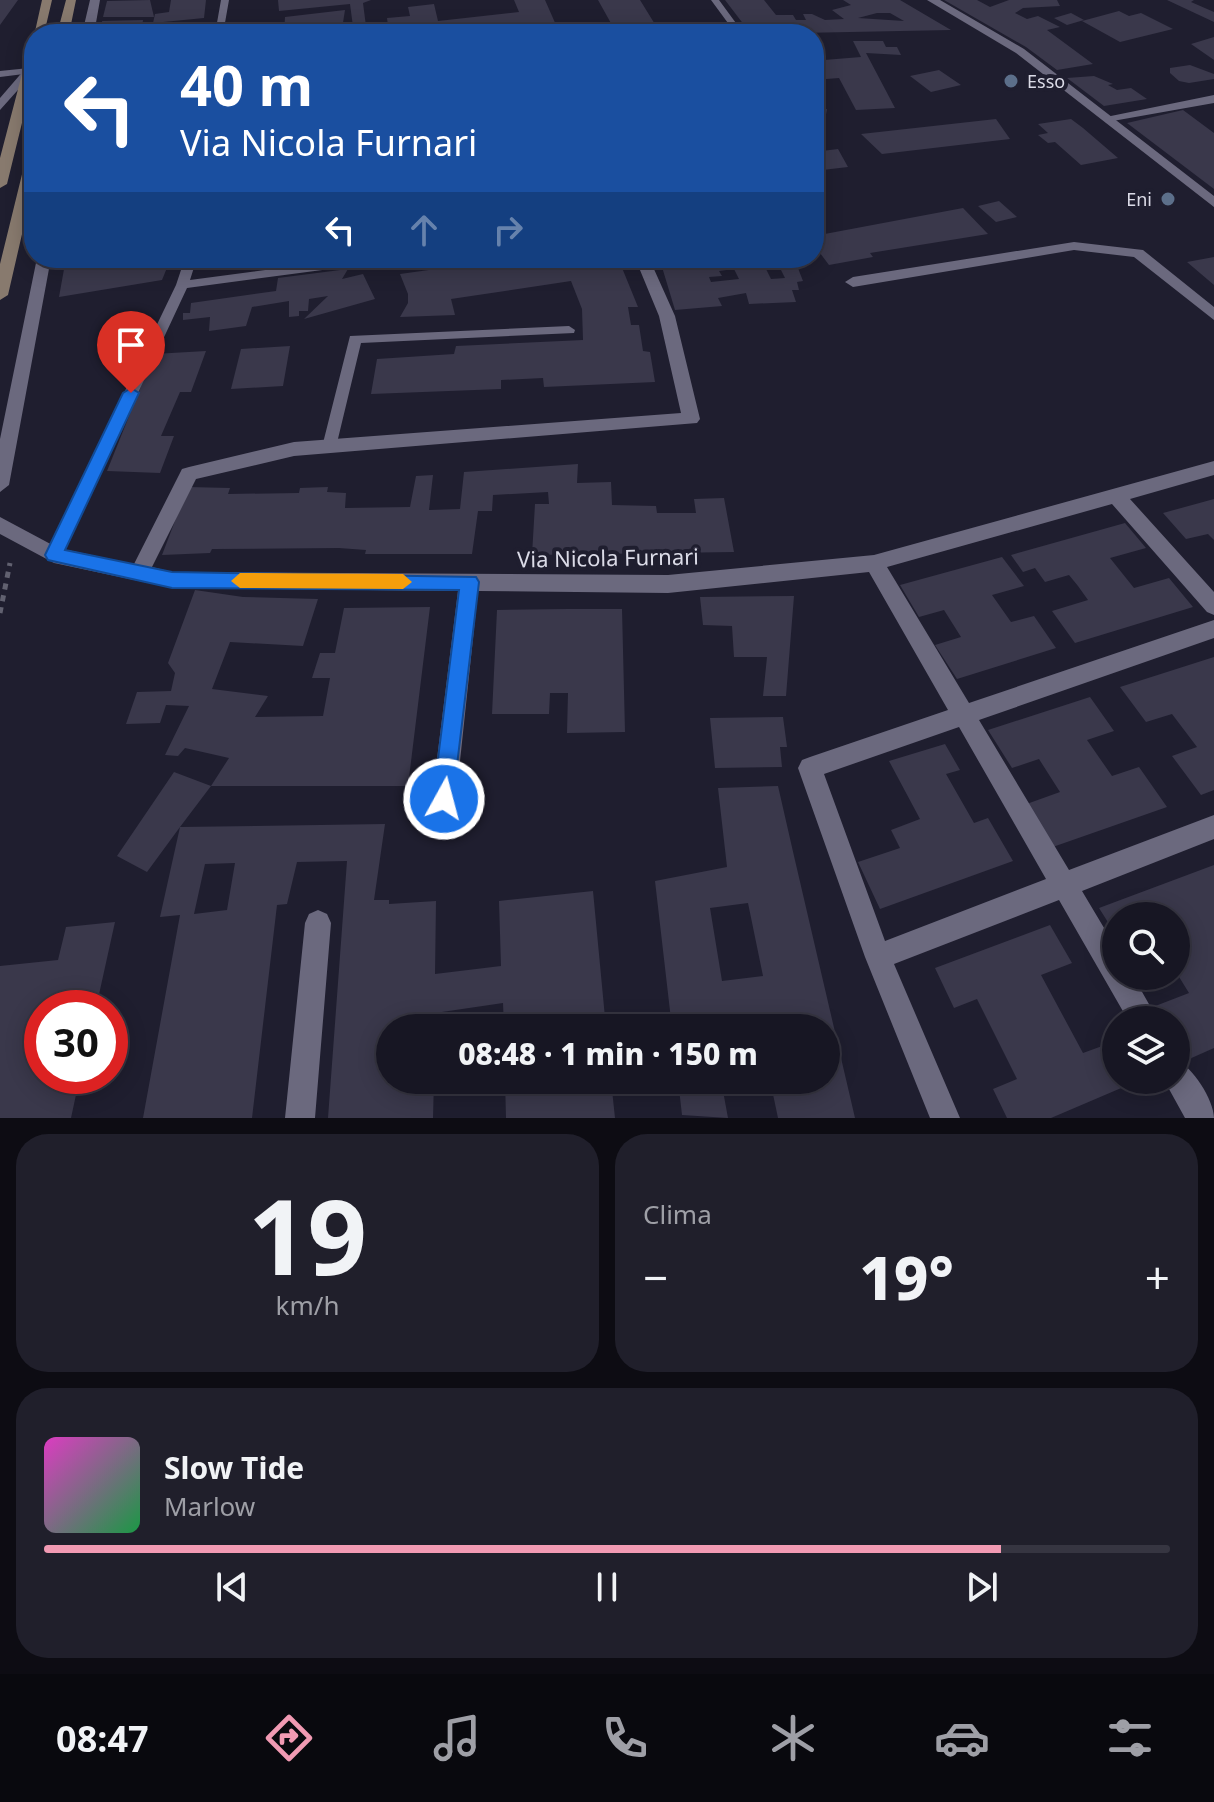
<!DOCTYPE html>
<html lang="it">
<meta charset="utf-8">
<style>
:root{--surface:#171623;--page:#201f2b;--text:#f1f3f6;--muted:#9e9fa6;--line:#363541;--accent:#f19ab3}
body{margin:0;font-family:"Noto Sans",sans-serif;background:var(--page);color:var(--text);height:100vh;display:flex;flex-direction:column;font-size:30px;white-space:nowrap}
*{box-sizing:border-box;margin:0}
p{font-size:26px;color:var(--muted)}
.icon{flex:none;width:44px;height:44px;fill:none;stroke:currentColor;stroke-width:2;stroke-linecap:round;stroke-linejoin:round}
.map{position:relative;height:1118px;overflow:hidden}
.drawer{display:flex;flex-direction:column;gap:16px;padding:16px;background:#0d0c13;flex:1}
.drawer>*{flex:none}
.top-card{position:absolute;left:24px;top:24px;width:800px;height:244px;border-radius:32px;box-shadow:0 4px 20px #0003,0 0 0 2px var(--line);background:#1a4fa0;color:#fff;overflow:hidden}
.controls{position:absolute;left:1102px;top:902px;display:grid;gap:16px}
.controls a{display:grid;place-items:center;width:88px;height:88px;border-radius:50%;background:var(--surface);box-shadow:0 4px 20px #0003,0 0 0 2px var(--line);font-size:40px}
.speed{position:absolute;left:24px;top:990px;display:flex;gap:16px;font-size:40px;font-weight:700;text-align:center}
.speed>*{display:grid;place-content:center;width:104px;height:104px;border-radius:50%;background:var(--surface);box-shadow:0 4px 20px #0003,0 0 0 2px var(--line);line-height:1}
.speed .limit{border:12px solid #d22;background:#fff;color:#111}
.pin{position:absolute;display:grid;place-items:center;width:68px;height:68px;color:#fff;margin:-82px -34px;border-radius:50% 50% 50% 0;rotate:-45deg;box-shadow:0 0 8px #0007}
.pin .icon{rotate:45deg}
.me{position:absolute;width:88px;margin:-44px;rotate:7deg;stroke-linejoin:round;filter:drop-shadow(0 0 6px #0008)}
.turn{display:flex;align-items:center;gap:28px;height:168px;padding:0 24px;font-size:36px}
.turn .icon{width:104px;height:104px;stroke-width:2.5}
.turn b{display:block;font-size:56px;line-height:68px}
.lanes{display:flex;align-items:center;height:76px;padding:0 24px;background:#0003;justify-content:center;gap:40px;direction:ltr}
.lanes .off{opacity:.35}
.big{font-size:60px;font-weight:800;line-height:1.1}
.drawer .card{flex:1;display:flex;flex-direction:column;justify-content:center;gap:12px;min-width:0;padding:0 28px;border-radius:32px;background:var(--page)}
.drawer .dial{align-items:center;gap:0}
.dial b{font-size:104px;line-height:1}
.song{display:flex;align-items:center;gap:24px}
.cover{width:96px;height:96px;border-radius:12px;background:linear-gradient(135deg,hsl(310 70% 55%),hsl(140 70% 35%))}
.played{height:8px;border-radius:4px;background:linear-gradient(90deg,var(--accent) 85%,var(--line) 85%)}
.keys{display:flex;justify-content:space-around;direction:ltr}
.heat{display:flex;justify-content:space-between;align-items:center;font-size:44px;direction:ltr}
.drawer .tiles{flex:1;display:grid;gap:16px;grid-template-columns:1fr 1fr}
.card:last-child{grid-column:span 2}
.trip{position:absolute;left:376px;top:1014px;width:464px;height:80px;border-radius:40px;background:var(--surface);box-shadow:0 4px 20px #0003,0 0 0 2px var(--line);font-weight:800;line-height:80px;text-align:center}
.menu{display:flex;height:128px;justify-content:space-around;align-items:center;background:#09090e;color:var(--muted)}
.menu .icon{width:56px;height:56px}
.menu .current{color:var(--accent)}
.menu b{font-size:36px;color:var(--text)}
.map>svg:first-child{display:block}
.building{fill:#3a384b;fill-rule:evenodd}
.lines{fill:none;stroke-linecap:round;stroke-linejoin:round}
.path{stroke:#616170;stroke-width:5;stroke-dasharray:6 6;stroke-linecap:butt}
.service{fill:#6b697e;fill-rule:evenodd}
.minor{fill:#6b697e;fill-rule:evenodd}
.tertiary{fill:#6b697e;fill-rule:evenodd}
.secondary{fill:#887a6e;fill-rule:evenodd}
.route{fill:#1a73e8;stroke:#114b97;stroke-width:2}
.slow{fill:#f59e0b}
.service-dot{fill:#5c6f8a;stroke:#1f1e2f;stroke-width:3}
.labels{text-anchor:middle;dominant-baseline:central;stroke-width:8;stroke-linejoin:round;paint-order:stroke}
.far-poi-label{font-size:18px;fill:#dbdbe7;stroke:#1f1e2f;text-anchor:start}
.street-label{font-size:22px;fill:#dbdbe7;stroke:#1f1e2f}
</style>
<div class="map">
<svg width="1214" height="1118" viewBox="0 0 1214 1118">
<rect width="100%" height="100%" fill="#1f1e2f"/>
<path class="building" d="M0,0H18L0,25Z
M150,0L154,17H103L107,1Z
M171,0H206L204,18L153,23L155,14L169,12Z
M278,0H371L363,3L367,34H354L350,4L279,11Z
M514,0H545L560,34H389L387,18L410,16L408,7L434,4L438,21L519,12Z
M598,0H640L661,34H617Z
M725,0H764L776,15H793L796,20H806L803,14H812L825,20L844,19L832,10L851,5L843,0H900L951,30L751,34ZM877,13H890L904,21L858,18Z
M944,0H977L990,7L1009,0H1057L1060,6L1023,8L1015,13L1027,19L1038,16L1060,27L1047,30L1093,64L1057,70L1026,47Z
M1167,0H1194L1191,2L1214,12V22Z
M345,10L342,29L284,34L285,17Z
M1119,11L1129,16L1141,13L1173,29L1120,42L1082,21Z
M1071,13L1084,20L1067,25L1054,18Z
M143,20L141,34H104L102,21Z
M203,25L201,31L154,34L155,29Z
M1214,37V60L1191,44Z
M853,41H883L886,47H897L901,55L866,53L895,108L856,110L839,78L814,80V49H824V60L861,57Z
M1190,65L1214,74V79L1189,83L1179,81L1170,73V68Z
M939,70L961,85L931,92L910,76Z
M1094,76L1113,84L1108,85L1117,90L1131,88L1147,99L1104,106L1067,78Z
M827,109L821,141L814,142V110Z
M1183,110L1214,133V189L1127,123Z
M996,119L1010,139L882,154L861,134Z
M1071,119L1083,128L1118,158L1081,165L1055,142L1048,143L1038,135L1048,133L1038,124Z
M838,149L848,167L814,171V152Z
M999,201L1017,217L996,222L978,206Z
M963,208L988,234L870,253L873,257L829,265L814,245V236Z
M1214,257V285L1187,262Z
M66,258H171L162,280L59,297Z
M516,258H618L638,307H628L631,325H639L643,351L650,352L655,382L544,387L543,378L501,380V389L371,394L377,359L454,354L456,346L583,340L582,309L571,281L451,299L455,315L400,317L408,303V294L400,274Z
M650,258H768L762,261L771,279L785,278L775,258H794L803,281L797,282L799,290H792L796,302L749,304L746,293L718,298L722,306L675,310L662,267L654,268ZM734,269L739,279L711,282L709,277L722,276L719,271Z
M348,269L342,279L363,274L375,299L304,319L328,296L309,299L308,311H299V316L289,317V301L252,307L246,326L209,331L210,317L183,320V313H190L191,303L276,291L278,278Z
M290,346L283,386L231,389L241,349Z
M206,351L191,392H180L161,436H174L160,473L107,471L154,354Z
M578,464L577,483L611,482L612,505L656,506L657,513H696L694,499L724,498L734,552L532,555L535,504H549L548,492L493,495L492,511H478L472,554H365L366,550L339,548L212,549L210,553L162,555L188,487L230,488L228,494L299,493L300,488L328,487L327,492L346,493L345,508L410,507L416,476L433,475L429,510L460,509L464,472Z
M1214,499V540L1208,534L1186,539L1163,513Z
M1125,523L1146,548L1110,558L1134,588L1169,578L1193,607L1075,643L1052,611L1088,600L1078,586L1069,575L1045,582L1035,568L1023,572L1011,555Z
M1002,557L1024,586L992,595L1011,622L1034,616L1056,648L957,679L935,645L961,637L944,610L919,617L900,585Z
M195,590L243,597L318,599L303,646L230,642L212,689L268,696L255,717L323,716L330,678H312L320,653H335L344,608L430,607L408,786H211L229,758L185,748L178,756L165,755L189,706L166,705L160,723L126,724L137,692L171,691L175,673L168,663Z
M794,596L786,696H763L767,657H734L732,626L703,625L700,597Z
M569,609H622L625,732L567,733L568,693H550L549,714H492L497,610Z
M1214,657V790L1201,795L1172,756L1197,747L1172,714L1146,722L1120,687Z
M1090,697L1114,731L1087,740L1112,776L1139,767L1167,807L1047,849L1021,806L1060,792L1039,759L1012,768L988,730Z
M783,717L787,747H780L782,767L715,768L710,718Z
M945,744L960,770L946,774L974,823L988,818L1013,861L880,909L858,862L900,848L891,830L920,819L889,761Z
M174,772L211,786L180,827L385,824L374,900H389V904L436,901L435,974L501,966L499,901L593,891L606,1028H504L503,1003L435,1013L434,1028H390V1080H434L433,1118H328L347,861L297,862L287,904L277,905L252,1118H143L180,915L160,917L180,827L147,872L117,856ZM235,863L227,910L194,914L205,864Z
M778,786L794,856L855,1118H778L770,1080H826V1028H672L655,881L727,867L718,788ZM748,903L763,976L722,981L710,908Z
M1214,865V1048L1178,1064L1176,1020H1151L1145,1010L1189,993L1176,972V916H1116V935L1099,908Z
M115,922L96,1008H42V1076H80L71,1118H0V966L58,960L66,927Z
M1050,925L1072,963L1041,975L1083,1053L1116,1041V1080H1140L1051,1118H1007L993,1089L1017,1079L977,999L954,1008L935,968Z
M505,1080H611L615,1118H506Z
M678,1080H721L728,1118L682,1115Z"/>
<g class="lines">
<path class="path" d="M0,613L10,563"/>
<path class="service" d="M221,0H229L223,34H215Z
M711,0H719L744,34H736Z
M29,68L34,71L32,73L0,77V71Z
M185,258H197L190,280L356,258H389L383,262L187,288L60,560H48L46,555L176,285Z
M569,326L575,330L574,333L361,343L336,447L329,452L322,447L350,336Z"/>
<path class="minor" d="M90,0H100L94,34H82Z
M25,69H33L34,72L0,110V98Z
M1214,95V103L1107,122L1101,118Z
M1074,242L1143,250L1214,307V320L1134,257L1074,250L853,287L845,282L853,277Z
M37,258H51L9,485L0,492V439Z
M635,258H649L675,316L700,419L697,423L294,456L196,479L152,567L172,572L668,575L874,555L1214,461V475L1130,499L1214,592V615L1207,612L1112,504L887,567L969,703L1214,620V638L979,720L1069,870L1214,815V839L1082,891L1116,948V976H1133L1158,1020H1128L1059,900L894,964L960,1118H930L865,957L798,768L802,760L810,757L948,710L869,572L668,593L478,591L456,799L453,807L444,811L435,807L432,799L458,591L172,588L54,563L0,534V517L58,548L134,564L182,469L189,467L294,442L681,413L659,316ZM959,727L1046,879L885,941L824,774Z
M318,910L327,914L331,923L315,1118H285L305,923L309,914Z
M1176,1060C1192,1066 1214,1100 1214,1118H1185L1164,1080H1176Z"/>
<path class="tertiary" d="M927,0H940L1024,49L1214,196V207L1016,53Z"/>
<path class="secondary" d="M42,0H52L44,34L34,36Z
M66,0H76L69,34H57Z
M34,48V74L7,184L0,188V158L28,51Z
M34,150V182L8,295L0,300V264L27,154Z"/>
</g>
<path class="route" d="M131,388L139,393L65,550L172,572L476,577L479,582L452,807L444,810L437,807L433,799L459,590L172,588L48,560L45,555L123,393Z"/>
<path class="slow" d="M240,573L403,574L412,582L403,589L240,588L231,581Z"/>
<g class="service-dot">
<circle cx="1011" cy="81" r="8"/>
<circle cx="1168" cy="199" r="8"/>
</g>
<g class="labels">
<g class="far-poi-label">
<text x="1027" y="81">Esso</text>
<text x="1152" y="199" text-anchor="end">Eni</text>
</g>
<g class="street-label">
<text transform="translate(608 557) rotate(-1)">Via Nicola Furnari</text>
</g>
</g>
</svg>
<div class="controls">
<a><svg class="icon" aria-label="search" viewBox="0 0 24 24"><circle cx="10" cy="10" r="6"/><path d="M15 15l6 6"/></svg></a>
<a><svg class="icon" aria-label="layers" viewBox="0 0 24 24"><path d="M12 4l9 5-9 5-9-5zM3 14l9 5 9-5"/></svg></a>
</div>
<div class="speed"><div class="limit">30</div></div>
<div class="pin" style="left:131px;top:393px;background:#d93025"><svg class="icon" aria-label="arrive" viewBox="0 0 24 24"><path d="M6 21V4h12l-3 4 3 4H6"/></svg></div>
<svg class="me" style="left:444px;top:799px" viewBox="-20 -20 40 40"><circle r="17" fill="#1a73e8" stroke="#fff" stroke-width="3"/><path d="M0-11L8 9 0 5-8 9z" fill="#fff"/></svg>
<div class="trip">08:48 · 1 min · 150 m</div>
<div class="top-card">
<div class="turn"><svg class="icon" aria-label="left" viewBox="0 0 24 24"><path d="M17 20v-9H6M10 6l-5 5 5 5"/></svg><div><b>40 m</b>Via Nicola Furnari</div></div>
<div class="lanes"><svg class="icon" aria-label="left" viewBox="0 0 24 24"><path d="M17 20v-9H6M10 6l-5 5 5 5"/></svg><svg class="icon off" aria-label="ahead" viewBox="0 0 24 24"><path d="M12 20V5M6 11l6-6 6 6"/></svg><svg class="icon off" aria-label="right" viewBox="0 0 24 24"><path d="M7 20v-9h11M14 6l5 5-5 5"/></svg></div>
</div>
</div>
<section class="drawer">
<div class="tiles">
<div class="card dial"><b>19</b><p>km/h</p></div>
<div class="card"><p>Clima</p>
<div class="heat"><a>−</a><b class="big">19°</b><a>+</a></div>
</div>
<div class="card">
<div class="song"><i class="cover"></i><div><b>Slow Tide</b><p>Marlow</p></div></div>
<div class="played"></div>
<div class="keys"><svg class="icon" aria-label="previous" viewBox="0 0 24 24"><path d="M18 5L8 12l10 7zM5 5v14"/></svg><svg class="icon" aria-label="pause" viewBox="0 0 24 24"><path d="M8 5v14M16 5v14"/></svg><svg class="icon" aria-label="next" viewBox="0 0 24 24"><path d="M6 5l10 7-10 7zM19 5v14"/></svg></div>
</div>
</div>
</section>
<nav class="menu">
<b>08:47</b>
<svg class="icon current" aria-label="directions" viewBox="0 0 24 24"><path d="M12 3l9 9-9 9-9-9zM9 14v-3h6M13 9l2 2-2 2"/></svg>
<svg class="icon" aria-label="music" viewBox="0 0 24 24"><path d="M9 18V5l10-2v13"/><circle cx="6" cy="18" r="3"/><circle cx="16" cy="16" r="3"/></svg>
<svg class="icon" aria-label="phone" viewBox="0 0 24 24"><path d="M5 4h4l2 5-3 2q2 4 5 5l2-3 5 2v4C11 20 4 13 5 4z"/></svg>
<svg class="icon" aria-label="climate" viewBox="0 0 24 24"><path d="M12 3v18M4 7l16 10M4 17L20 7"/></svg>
<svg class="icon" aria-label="car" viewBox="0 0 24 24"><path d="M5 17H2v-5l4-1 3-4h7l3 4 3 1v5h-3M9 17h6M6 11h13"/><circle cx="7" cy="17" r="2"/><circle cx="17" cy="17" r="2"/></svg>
<svg class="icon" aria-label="filters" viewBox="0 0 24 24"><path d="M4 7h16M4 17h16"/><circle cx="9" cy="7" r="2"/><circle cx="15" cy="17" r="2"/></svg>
</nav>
